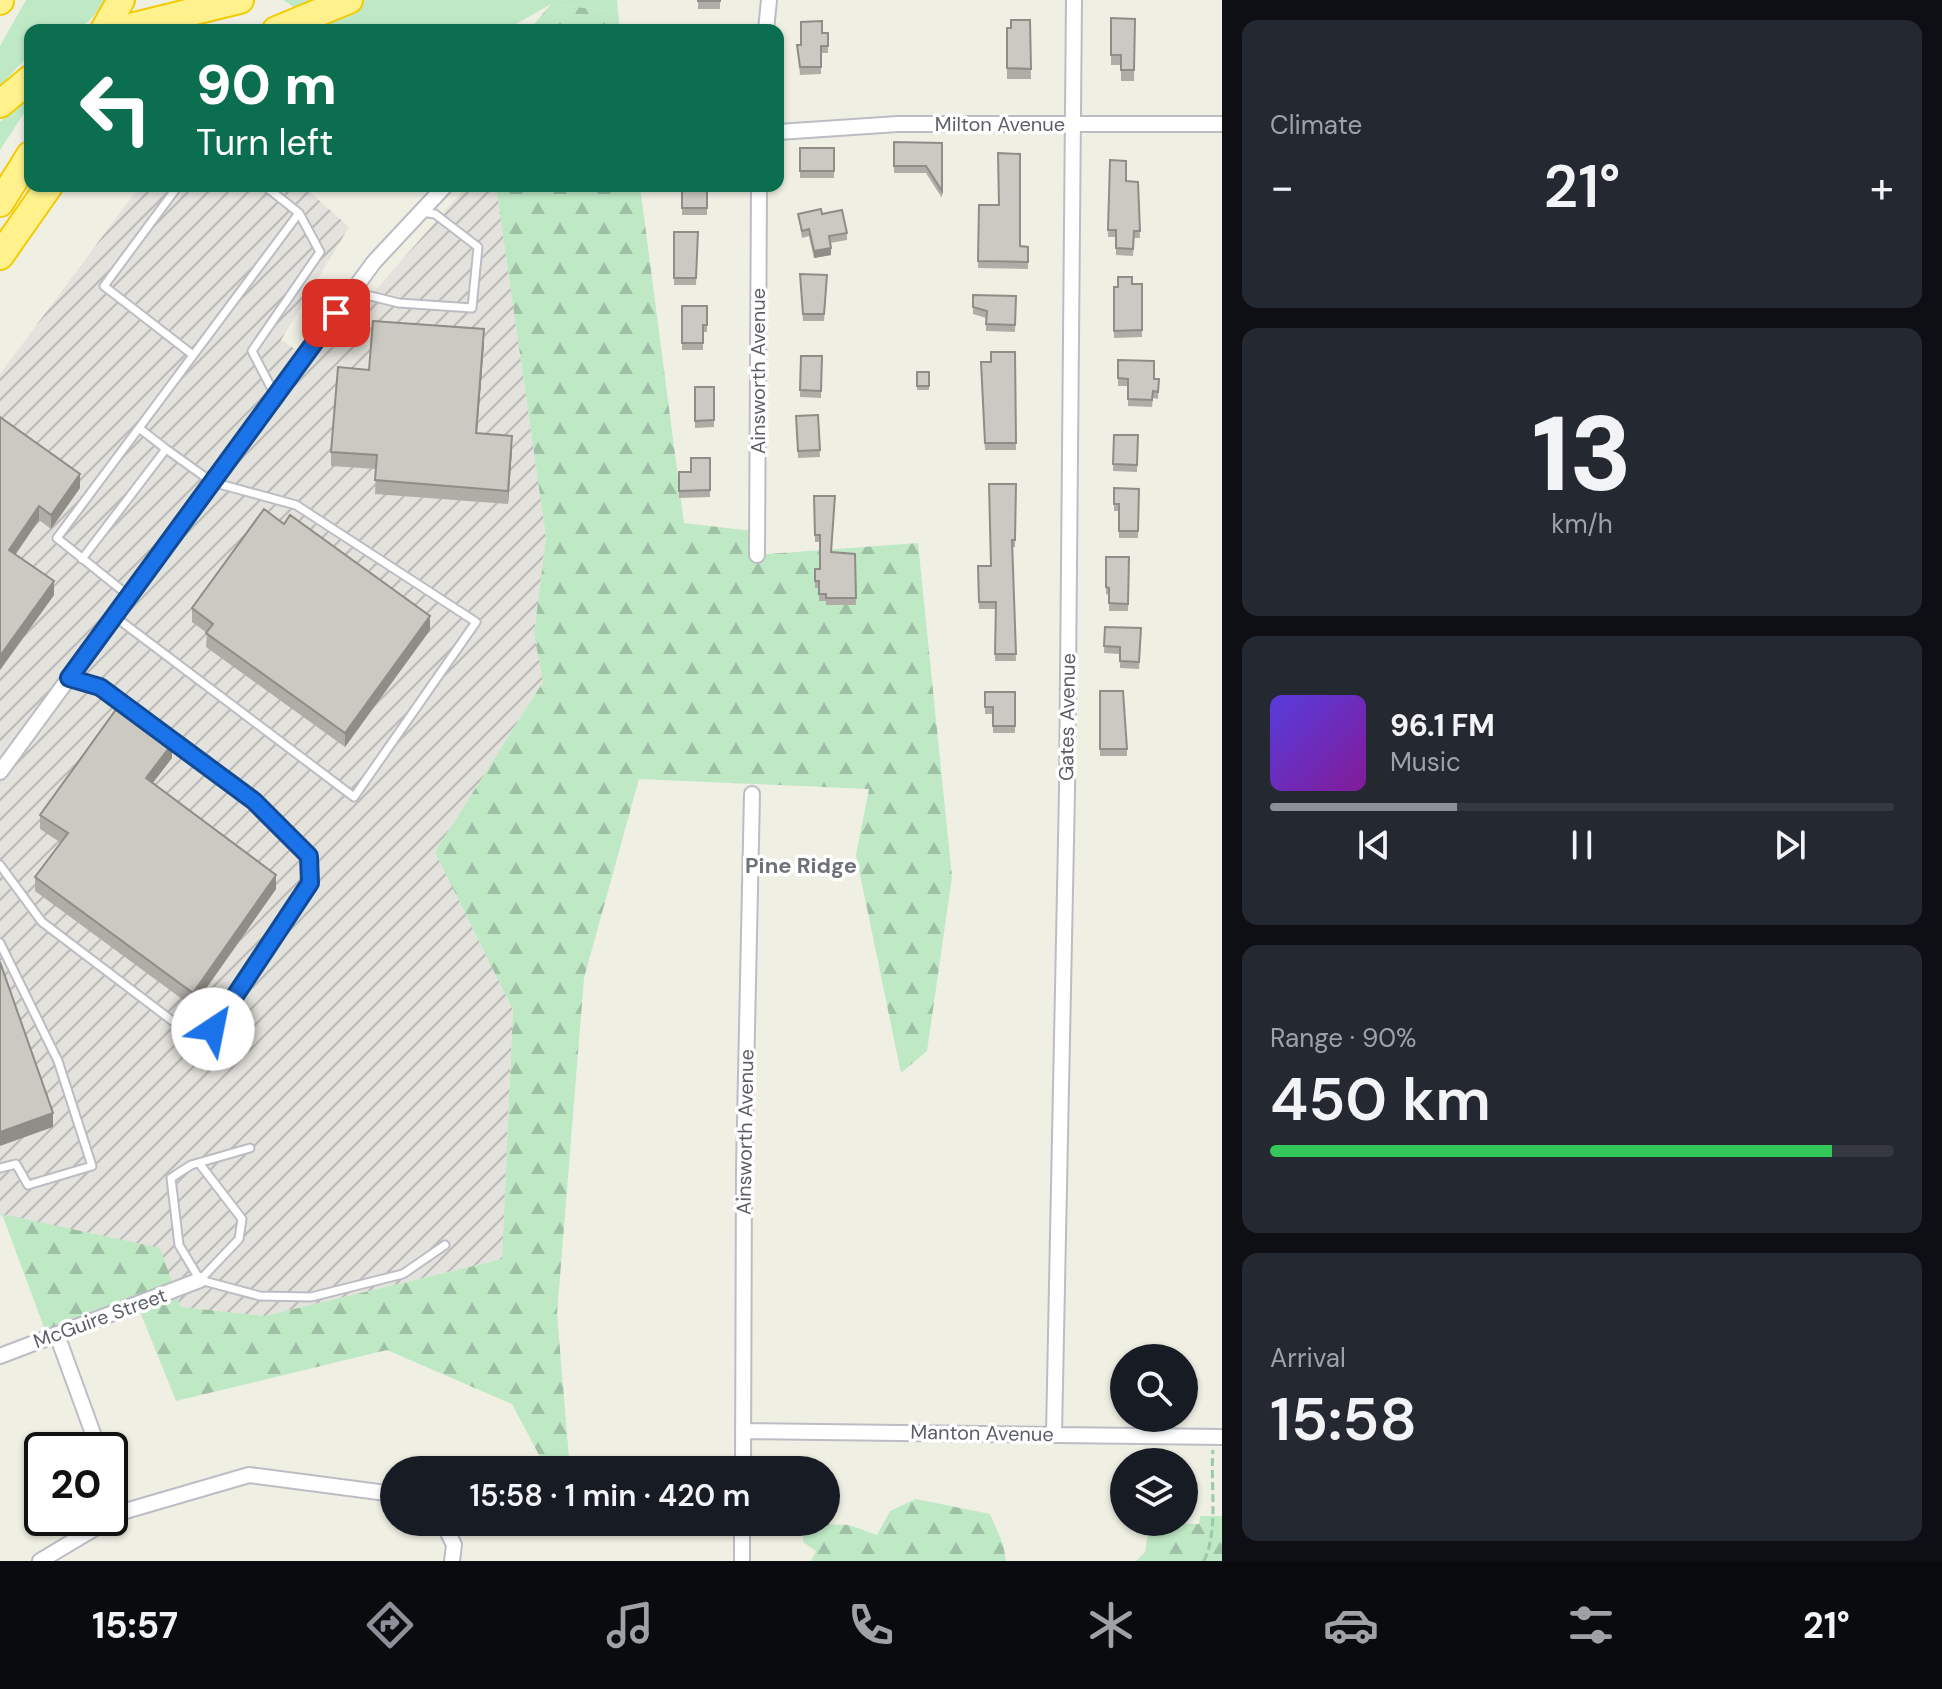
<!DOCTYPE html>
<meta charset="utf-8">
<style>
:root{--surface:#171b24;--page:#242831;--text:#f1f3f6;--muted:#9ea1a6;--line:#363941;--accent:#8c9099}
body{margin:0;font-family:"DM Sans",sans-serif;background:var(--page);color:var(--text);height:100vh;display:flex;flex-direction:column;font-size:30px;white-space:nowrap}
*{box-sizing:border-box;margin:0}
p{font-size:26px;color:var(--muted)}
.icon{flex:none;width:44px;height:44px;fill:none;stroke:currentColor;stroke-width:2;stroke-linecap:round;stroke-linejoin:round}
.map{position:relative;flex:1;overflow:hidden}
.drawer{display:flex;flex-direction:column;gap:20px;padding:20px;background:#0d0f14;width:720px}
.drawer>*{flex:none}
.top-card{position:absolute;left:24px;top:24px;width:760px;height:168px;border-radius:16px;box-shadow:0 2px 6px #0004;background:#0b6e4f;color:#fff;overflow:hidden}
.fabs{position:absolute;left:1110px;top:1344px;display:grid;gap:16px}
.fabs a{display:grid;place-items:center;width:88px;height:88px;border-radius:50%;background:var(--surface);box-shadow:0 2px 6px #0004;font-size:40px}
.speed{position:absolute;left:24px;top:1432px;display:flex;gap:16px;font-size:40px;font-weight:700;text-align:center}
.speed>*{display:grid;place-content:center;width:104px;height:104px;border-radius:50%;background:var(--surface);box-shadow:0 2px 6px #0004;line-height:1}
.speed .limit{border:4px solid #111;border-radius:12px;background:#fff;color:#111}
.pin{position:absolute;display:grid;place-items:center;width:68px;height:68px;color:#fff;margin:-34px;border-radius:16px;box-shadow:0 4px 12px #0006}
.me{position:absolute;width:88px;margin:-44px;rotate:34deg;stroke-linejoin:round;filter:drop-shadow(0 0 6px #0008)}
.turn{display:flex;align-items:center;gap:28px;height:168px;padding:0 40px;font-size:36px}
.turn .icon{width:104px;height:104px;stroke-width:2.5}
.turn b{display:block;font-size:56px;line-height:68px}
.big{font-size:60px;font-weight:600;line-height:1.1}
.drawer .widget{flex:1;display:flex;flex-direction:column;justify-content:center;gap:12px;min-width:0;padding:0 28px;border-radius:16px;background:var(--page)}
.drawer .dial{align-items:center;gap:0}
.dial b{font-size:104px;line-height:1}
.song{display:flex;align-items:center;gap:24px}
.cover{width:96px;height:96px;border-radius:12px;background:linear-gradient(135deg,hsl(250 70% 55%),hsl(290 70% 35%))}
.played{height:8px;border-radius:4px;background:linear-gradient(90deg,var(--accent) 30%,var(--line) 30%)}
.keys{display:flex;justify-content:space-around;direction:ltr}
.heat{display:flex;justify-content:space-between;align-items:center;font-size:44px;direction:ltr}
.charge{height:12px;border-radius:6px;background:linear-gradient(90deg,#34c759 90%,var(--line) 0)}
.trip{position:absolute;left:380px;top:1456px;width:460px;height:80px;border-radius:40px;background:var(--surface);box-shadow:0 2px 6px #0004;font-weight:600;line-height:80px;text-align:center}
.dock{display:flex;height:128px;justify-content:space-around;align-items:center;background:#090b0e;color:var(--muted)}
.dock .icon{width:56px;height:56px}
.dock .on{color:var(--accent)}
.dock b{font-size:36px;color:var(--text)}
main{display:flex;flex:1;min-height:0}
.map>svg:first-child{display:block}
.industrial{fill:url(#industrial-furrows)}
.green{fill:#bfe9c5}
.forest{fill:url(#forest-firs)}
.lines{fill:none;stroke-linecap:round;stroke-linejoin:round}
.lane-casing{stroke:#bcbdc4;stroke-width:11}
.street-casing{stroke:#bcbdc4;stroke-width:18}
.highway-casing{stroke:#f4ca00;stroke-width:30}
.path{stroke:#97caad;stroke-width:3;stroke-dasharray:8 4;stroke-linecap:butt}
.lane{stroke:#fff;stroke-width:7}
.street{stroke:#fff;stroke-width:14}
.highway{stroke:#fff28c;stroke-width:26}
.wall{fill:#afada6}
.shaded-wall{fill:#8e8d87}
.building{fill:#cbc9c1;stroke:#8e8d87;stroke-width:2}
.route-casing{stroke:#114b97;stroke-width:20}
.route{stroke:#1a73e8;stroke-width:14}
.labels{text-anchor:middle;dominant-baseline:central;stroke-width:7;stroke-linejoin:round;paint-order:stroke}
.street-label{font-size:20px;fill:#5c5f66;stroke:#fff}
.neighbourhood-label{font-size:22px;font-weight:bold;fill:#6d7178;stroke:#fff}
</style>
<main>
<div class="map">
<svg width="1222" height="1561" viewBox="0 0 1222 1561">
<defs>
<pattern id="industrial-furrows" width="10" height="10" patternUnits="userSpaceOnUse" patternTransform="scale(2)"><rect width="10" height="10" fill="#e4e2dc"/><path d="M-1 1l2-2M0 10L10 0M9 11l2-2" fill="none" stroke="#bcbab6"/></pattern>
<pattern id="forest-firs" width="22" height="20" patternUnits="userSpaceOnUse" patternTransform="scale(2)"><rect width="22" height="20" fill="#bfe9c5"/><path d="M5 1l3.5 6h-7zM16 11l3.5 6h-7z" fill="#9ec0a4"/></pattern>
</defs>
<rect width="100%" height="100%" fill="#f0efe4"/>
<path class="industrial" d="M140,186H303L349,227L281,340L313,361L467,186H496L546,537L534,634L543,682L435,852L513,1010L502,1259L265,1316L181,1307L0,1215V374Z"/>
<path class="green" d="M26,0H104C84,37 68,30 30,30V54L0,86V46Z
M283,0H617L618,12L551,4L506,30H328Z
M30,95V104L0,150V122Z"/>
<path class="forest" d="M551,4L618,12L620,30H529Z
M496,186H640L684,523L753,531L755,555L918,543L952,877L927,1051L901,1073L856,855L869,789L639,779L584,978L557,1314L570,1470H547L512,1404L387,1350L176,1401L139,1309L49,1341L2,1214L160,1248L181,1307L265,1316L502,1259L513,1010L435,852L543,682L534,634L546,537Z
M916,1499L990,1514L1003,1544L1006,1561H811L816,1551L803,1542L804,1523L849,1525L877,1535L890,1511Z
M1200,1516H1222V1561H1136L1145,1552L1150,1522L1199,1524Z"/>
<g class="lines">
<g class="lane-casing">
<path id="lane" d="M178,186L104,286L193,355
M354,292L399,303L472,308L478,247L435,214L421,212
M275,395L252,351L320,252L299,213
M139,428L299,213L265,186
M82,559L166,449L139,428L57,538L129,596
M114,616L354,797L476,622L296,505L212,482L166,449
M0,865L42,922L191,1035L213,1029L310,883L309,856L254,801L100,687L69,678
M0,943L58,1061L92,1166L28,1185L16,1164L0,1168
M250,1148L191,1165L171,1178L179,1245L200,1280L260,1296L311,1297L403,1274L445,1245
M199,1163L242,1219L239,1239L200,1280"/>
</g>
<g class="street-casing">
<path id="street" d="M766,30L769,0
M778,132L898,124H1222
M757,555L759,186
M0,772L374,262L445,186
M57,1335L99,1450
M0,1356L200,1280
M743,1431L1222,1437
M1054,1434L1067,791L1074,0
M743,1470L744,1169L752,794
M110,1480L122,1512
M443,1522L454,1545L452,1561
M40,1561L122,1512L249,1475L394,1494
M742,1561V1522"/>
</g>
<g class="highway-casing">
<path id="highway" d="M0,1V0
M104,30L121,0
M118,30L240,0
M276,30L349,0
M0,104L30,79
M0,203L30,155
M0,256L49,186"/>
</g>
<path class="path" d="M1204,1561C1219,1529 1210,1485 1213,1450"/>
<use href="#lane" class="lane"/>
<use href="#street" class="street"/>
<use href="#highway" class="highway"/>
</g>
<path class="wall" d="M698,0H720V9H698Z
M1111,18L1135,19L1134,81H1121V65H1111Z
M1030,20L1031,79H1007V28H1011Z
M822,33H828V53H821V74L800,75L797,45H801Z
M894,142L942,143V198L926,173H894Z
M800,148H834V178H800Z
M1110,160L1126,181L1138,182L1140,238H1134L1133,256L1116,255V237H1108Z
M682,186H707V215H682Z
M979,205L1020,246L1028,247V269L978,268Z
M798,214H822L847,233V240L830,243L831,255L814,258L809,236L802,238Z
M674,232H698L696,285H674Z
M800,274L827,282L824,321H803Z
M1132,284H1142V337L1114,338V287Z
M973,295L1016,296L1015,332L986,331V318L973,314Z
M682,306H707V332H703V350H682Z
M484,343L477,433L512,450L508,504L375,494L376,469L331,466V452L369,370Z
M1015,352L1016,450H985L981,362H991Z
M801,356H822L821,398L800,397Z
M1118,360L1154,379H1159L1158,399L1153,398L1152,407L1128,406V386H1118Z
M917,372H929V390H917Z
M695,387H714V427L695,428Z
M818,415L820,457L798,458L796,416Z
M0,417L80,488L51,529L39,520L15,554L54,595L0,670Z
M1114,435H1138L1137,472L1113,471Z
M710,458V497L679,498V472H691Z
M1016,484L1015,547H1012L1016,661H995V609H979L978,566H991Z
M1114,488L1139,489L1138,538H1119V511H1114Z
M814,496L832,552L855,554L856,605H826V601H819V588H815V569H820V542H815Z
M1106,557H1129L1128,611H1109V595L1106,594Z
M192,608L430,630L345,747L206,647L207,633L192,622Z
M1105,627L1141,628L1139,669L1120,668V654L1104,653Z
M1100,691L1127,749V756H1100Z
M985,692H1015V733H993V714H985Z
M172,758L152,783L276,889L193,1007L35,891V877L61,843L40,829V815Z"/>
<path class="shaded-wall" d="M831,248V255L814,258V251Z
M484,329V343L476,447V433Z
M512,436V450L508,504V491Z
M80,474V488L51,529V515Z
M39,506V520L9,564V550Z
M54,581V595L0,670V656Z
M430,616V630L345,747V733Z
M172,744V758L146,792V778Z
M276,875V889L193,1007V993Z
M53,1113V1127L0,1146V1132Z"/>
<path class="building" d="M698,0H720V1H698Z
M1111,18L1135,19L1134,70H1121V55H1111Z
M1011,20H1030L1031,69L1007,68V28H1011Z
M822,21V33H828V46H821V67H800L797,45H801V22Z
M687,29H710V30H687Z
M894,142L942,143V191L926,166H894Z
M800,148H834V171H800Z
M998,153L1020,154V246L1028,247V262L978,261L979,205H999Z
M1110,160L1126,161V181L1138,182L1140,231H1134L1133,249L1116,248V230H1108Z
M682,186H707V208H682Z
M821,209L822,214L842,210L847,233L829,236L831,248L814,251L809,229L802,231L798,214Z
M674,232H698L696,278H674Z
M800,274L827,275L824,314H803Z
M1118,277H1132V284H1142V330L1114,331V287H1118Z
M973,295L1016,296L1015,325L986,324L987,311L973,307Z
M682,306H707V325H703V343H682Z
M373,321L484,329L476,433L512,436L508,491L375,480L377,455L331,452L338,367L369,370Z
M991,352H1015L1016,443H985L981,362H991Z
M801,356H822L821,391L800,390Z
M1118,360L1154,361V379H1159L1158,392L1153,391L1152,400L1128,399V379L1118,378Z
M917,372H929V386H917Z
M695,387H714V420L695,421Z
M818,415L820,450L798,451L796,416Z
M0,417L80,474L51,515L39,506L9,550L54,581L0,656Z
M1114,435H1138L1137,465L1113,464Z
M691,458H710V490L679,491V472H691Z
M989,484H1016L1015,540H1012L1016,654H995L996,602H979L978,566H991Z
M1114,488L1139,489L1138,531H1119V504H1114Z
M814,496H835L831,552L855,554L856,598H826V594H819V581H815V569H820V535H815Z
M264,509L284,524L290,515L430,616L345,733L206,633L213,624L192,608Z
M1106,557H1129L1128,604L1109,603V588L1106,587Z
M1105,627L1141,628L1139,662L1120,661V647L1104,646Z
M1100,691H1123L1127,749H1100Z
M985,692H1015V726H993V707H985Z
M120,704L172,744L146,778L276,875L193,993L35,877L68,833L40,815Z
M0,962L53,1113L0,1132Z"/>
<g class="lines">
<g class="route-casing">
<path id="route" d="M213,1029L310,883L309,856L254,801L100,687L69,678L336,313"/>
</g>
<use href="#route" class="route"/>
</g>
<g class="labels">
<g class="street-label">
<text x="1000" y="124">Milton Avenue</text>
<text transform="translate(758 371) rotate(-90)">Ainsworth Avenue</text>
<text transform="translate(1067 717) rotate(-89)">Gates Avenue</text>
<text transform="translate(745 1132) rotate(-89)">Ainsworth Avenue</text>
<text transform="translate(100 1318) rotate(-20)">McGuire Street</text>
<text transform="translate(982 1433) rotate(1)">Manton Avenue</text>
</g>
<g class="neighbourhood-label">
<text x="801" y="865">Pine Ridge</text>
</g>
</g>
</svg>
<div class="fabs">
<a><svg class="icon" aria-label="search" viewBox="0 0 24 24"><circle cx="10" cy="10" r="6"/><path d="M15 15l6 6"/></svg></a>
<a><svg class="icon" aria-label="layers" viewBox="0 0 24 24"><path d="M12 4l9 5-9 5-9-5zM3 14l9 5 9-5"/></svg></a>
</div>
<div class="speed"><div class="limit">20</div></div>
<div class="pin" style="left:336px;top:313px;background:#d93025"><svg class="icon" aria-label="arrive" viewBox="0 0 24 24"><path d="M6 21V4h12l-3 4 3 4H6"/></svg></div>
<svg class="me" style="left:213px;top:1029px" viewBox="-20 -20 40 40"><circle r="19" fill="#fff"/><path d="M0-13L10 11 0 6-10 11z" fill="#1a73e8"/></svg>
<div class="trip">15:58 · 1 min · 420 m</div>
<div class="top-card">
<div class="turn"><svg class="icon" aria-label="left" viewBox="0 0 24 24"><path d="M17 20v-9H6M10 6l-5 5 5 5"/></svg><div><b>90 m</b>Turn left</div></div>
</div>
</div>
<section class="drawer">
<div class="widget"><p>Climate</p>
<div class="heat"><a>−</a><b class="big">21°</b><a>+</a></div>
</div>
<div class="widget dial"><b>13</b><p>km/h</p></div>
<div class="widget">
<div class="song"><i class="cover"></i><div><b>96.1 FM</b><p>Music</p></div></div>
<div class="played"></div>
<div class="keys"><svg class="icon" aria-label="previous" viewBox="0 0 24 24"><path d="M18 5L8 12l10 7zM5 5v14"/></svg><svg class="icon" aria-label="pause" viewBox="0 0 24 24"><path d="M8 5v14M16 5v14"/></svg><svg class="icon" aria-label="next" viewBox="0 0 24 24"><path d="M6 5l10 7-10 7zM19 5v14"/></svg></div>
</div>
<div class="widget"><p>Range · 90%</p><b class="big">450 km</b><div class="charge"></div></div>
<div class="widget"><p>Arrival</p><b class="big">15:58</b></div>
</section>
</main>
<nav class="dock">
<b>15:57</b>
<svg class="icon on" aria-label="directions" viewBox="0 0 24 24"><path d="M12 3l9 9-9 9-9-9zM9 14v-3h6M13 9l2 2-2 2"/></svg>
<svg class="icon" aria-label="music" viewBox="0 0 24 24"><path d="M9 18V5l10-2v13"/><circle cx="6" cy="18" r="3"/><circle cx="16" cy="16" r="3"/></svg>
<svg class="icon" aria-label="phone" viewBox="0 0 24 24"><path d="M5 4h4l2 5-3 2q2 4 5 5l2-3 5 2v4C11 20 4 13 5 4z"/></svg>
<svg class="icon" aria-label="climate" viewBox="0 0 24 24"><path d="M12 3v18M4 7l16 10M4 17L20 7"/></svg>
<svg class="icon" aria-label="car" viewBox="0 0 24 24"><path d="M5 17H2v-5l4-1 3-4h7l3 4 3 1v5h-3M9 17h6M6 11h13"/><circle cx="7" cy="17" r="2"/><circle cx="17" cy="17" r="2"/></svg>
<svg class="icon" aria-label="filters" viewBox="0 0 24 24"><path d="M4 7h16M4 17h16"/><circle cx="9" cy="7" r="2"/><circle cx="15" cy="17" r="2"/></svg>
<b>21°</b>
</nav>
